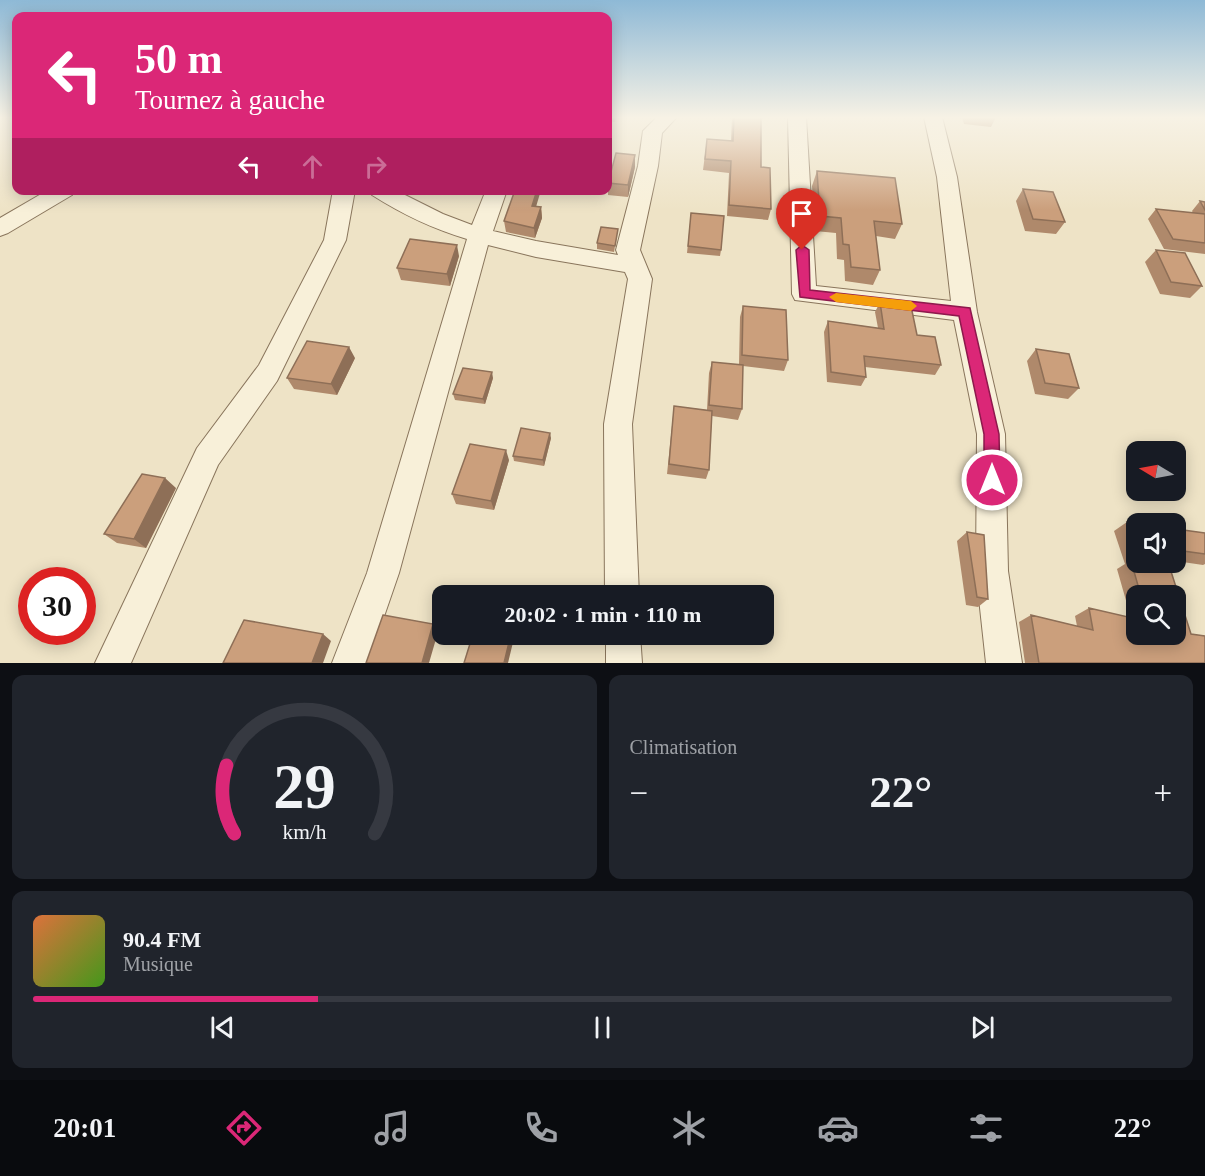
<!DOCTYPE html>
<html lang="fr">
<meta charset="utf-8">
<style>
:root{--surface:#171b24;--page:#20242c;--text:#f1f3f6;--muted:#9ea1a6;--line:#363941;--accent:#db2777}
body{margin:0;font-family:"Times New Roman",serif;background:var(--page);color:var(--text);height:100vh;display:flex;flex-direction:column;font-size:22px;white-space:nowrap}
*{box-sizing:border-box;margin:0}
p{font-size:20px;color:var(--muted)}
.icon{flex:none;width:33px;height:33px;fill:none;stroke:currentColor;stroke-width:2;stroke-linecap:round;stroke-linejoin:round}
.map{position:relative;height:663px;overflow:hidden}
.panel{display:flex;flex-direction:column;gap:12px;padding:12px;background:#0d0f14;flex:1}
.panel>*{flex:none}
.guide{position:absolute;left:12px;top:12px;width:600px;height:183px;border-radius:12px;box-shadow:0 3px 15px #0003;background:#db2777;color:#fff;overflow:hidden}
.needle{width:39px;rotate:280deg}
.controls{position:absolute;left:1126px;top:441px;display:grid;gap:12px}
.controls a{display:grid;place-items:center;width:60px;height:60px;border-radius:12px;background:var(--surface);box-shadow:0 3px 15px #0003;font-size:30px}
.speed{position:absolute;left:18px;top:567px;display:flex;gap:12px;font-size:30px;font-weight:700;text-align:center}
.speed>*{display:grid;place-content:center;width:78px;height:78px;border-radius:50%;background:var(--surface);box-shadow:0 3px 15px #0003;line-height:1}
.speed .limit{border:9px solid #d22;background:#fff;color:#111}
.pin{position:absolute;display:grid;place-items:center;width:51px;height:51px;color:#fff;margin:-62px -26px;border-radius:50% 50% 50% 0;rotate:-45deg;box-shadow:0 0 6px #0007}
.pin .icon{rotate:45deg}
.me{position:absolute;width:66px;margin:-33px;rotate:0deg;stroke-linejoin:round;filter:drop-shadow(0 0 4px #0008)}
.turn{display:flex;align-items:center;gap:21px;height:126px;padding:0 24px;font-size:27px}
.turn .icon{width:78px;height:78px;stroke-width:2.5}
.turn b{display:block;font-size:42px;line-height:51px}
.lanes{display:flex;align-items:center;height:57px;padding:0 24px;background:#0003;justify-content:center;gap:30px;direction:ltr}
.lanes .off{opacity:.35}
.big{font-size:45px;font-weight:600;line-height:1.1}
.panel .tile{flex:1;display:flex;flex-direction:column;justify-content:center;gap:9px;min-width:0;padding:0 21px;border-radius:12px;background:var(--page)}
.panel .dial{align-items:center;gap:0}
.dial svg{height:156px;overflow:visible;fill:none;stroke:var(--line);stroke-width:7;stroke-linecap:round;text-anchor:middle}
.dial text{fill:var(--text);stroke:none}
.song{display:flex;align-items:center;gap:18px}
.cover{width:72px;height:72px;border-radius:9px;background:linear-gradient(135deg,hsl(20 70% 55%),hsl(100 70% 35%))}
.played{height:6px;border-radius:3px;background:linear-gradient(90deg,var(--accent) 25%,var(--line) 25%)}
.keys{display:flex;justify-content:space-around;direction:ltr}
.heat{display:flex;justify-content:space-between;align-items:center;font-size:33px;direction:ltr}
.panel .tiles{flex:1;display:grid;gap:12px;grid-template-columns:1fr 1fr}
.tile:last-child{grid-column:span 2}
.trip{position:absolute;left:432px;top:585px;width:342px;height:60px;border-radius:12px;background:var(--surface);box-shadow:0 3px 15px #0003;font-weight:600;line-height:60px;text-align:center}
.tabs{display:flex;height:96px;justify-content:space-around;align-items:center;background:#090b0e;color:var(--muted)}
.tabs .icon{width:42px;height:42px}
.tabs .selected{color:var(--accent)}
.tabs b{font-size:27px;color:var(--text)}
.map>svg:first-child{display:block}
.lines{fill:none;stroke-linecap:round;stroke-linejoin:round}
.minor-casing{stroke:#89755c;stroke-width:2}
.minor{fill:#f8f0d9;fill-rule:evenodd}
.wall{fill:#af896b;fill-rule:evenodd}
.shaded-wall{fill:#8e6f57}
.building{fill:#cb9f7c;stroke:#8e6f57;stroke-width:1.5}
.route{fill:#db2777;stroke:#8e194d;stroke-width:1.5}
.slow{fill:#f59e0b}
</style>
<div class="map">
<svg width="1205" height="663" viewBox="0 0 1205 663">
<rect width="100%" height="100%" fill="#eee3c6"/>
<g class="lines">
<g class="minor-casing">
<path id="minor" d="M657,117H677L662,133L658,166L640,250L652,279L632,424L639,596H605L604,424L628,279L625,272L536,257L488,245L399,573L368,663H332L367,573L467,239C433,229 402,214 372,195L369,190H395L443,214L472,225L486,190H507L493,231L536,241L618,255L616,250L638,166L643,131Z
M788,117H806L816,286L951,301L937,177L924,117H942L957,177L977,312L1005,434L1008,571L1022,663H986L976,571L977,434L954,320L795,300L792,294Z
M48,190H75L72,195L8,233L0,236V218Z
M333,190H355L346,240L277,381L218,465L131,663H95L197,448L259,365L324,240Z
M606,634H640L642,663H606Z"/>
</g>
<use href="#minor" class="minor"/>
</g>
<path class="wall" d="M608,117H616L615,122L608,121Z
M732,117H761V167L771,209L768,220L727,216L729,173L703,170L707,139L731,141Z
M962,117H996L991,127L964,124Z
M635,167L628,197L608,195V183Z
M817,171L902,224L895,239L876,236L880,270L873,285L845,281L844,260L837,259L836,233L815,231L812,186Z
M1023,189L1065,222L1056,234L1025,231L1016,201Z
M1200,201L1205,202V254L1164,249L1148,219L1156,209L1193,213L1192,211Z
M536,207H541L542,218L535,238L506,232L504,221Z
M691,213L721,250L720,256L687,253Z
M618,229L614,252L597,249V243Z
M1156,250L1202,286L1190,298L1160,294L1145,262Z
M459,256L450,286L401,280L397,268Z
M880,302L917,335L941,365L935,375L865,367L866,377L861,386L827,382L824,332L828,321L878,328L875,312Z
M743,306L788,360L784,371L743,366L742,409L738,420L712,416L709,470L706,479L667,474L674,406L707,410L709,373L712,362L739,365L740,317Z
M1036,349L1079,388L1068,399L1035,394L1027,361Z
M355,358L337,395L294,389L287,378Z
M493,378L485,404L455,400L453,394Z
M551,438L544,466L514,461L513,456Z
M509,460L494,510L456,504L452,494Z
M176,488L146,548L117,543L104,534Z
M1127,522L1139,524H1137V562H1168L1191,634L1205,636V663H1025L1019,622L1031,615L1077,626L1075,616L1089,608L1131,618L1117,569L1125,564L1114,531ZM1137,596H1176V634H1137Z
M1176,529L1205,533V564L1203,565L1176,561Z
M967,532L988,599L978,607L966,605L957,541Z"/>
<path class="shaded-wall" d="M635,155V167L628,197V185Z
M537,190H541L533,217L532,206Z
M541,207L542,218L535,238L534,228Z
M457,245L459,256L450,286L447,274Z
M349,347L355,358L337,395L331,384Z
M492,372L493,378L485,404L483,399Z
M550,433L551,438L544,466L543,460Z
M506,450L509,460L494,510L491,501Z
M165,478L176,488L146,548L134,539Z
M433,624L438,632L429,663H422Z
M323,634L331,641L323,663H312Z
M511,634H515L508,663H504Z"/>
<path class="building" d="M734,117H761V167L770,168L771,209L729,205L731,161L705,159L707,139L733,141Z
M616,153L635,155L628,185L608,183Z
M817,171L895,178L902,224L874,221L880,270L851,267L849,245L843,244L841,218L820,216Z
M1023,189L1053,192L1065,222L1033,219Z
M515,190H537L532,206L541,207L534,228L504,221Z
M1200,201L1205,202V210Z
M1156,209L1205,214V243L1173,239Z
M691,213L724,216L721,250L688,246Z
M601,227L618,229L615,246L597,243Z
M410,239L457,245L447,274L397,268Z
M1156,250L1185,253L1202,286L1171,282Z
M880,302L911,306L917,335L935,337L941,365L864,356L866,377L831,372L828,321L884,329Z
M743,306L786,310L788,360L742,355Z
M307,341L349,347L331,384L287,378Z
M1036,349L1069,354L1079,388L1045,383Z
M712,362L743,365L742,409L709,405Z
M463,368L492,372L483,399L453,394Z
M674,406L712,411L709,470L669,464Z
M521,428L550,433L543,460L513,456Z
M470,444L506,450L491,501L452,494Z
M142,474L165,478L134,539L104,534Z
M1127,522L1139,524H1137V549Z
M1176,529L1205,533V554L1176,550Z
M967,532L984,535L988,599L977,597Z
M1131,561L1137,562H1168L1191,634L1205,636V663H1039L1031,615L1093,630L1089,608L1137,619V634H1176V596H1141Z
M383,615L433,624L422,663H366Z
M244,620L323,634L312,663H223Z
M473,634H511L504,663H464Z"/>
<linearGradient id="sky" x2="0" y2="1"><stop stop-color="#8eb9d6"/><stop offset="0.56" stop-color="#f7f2e5"/><stop offset="1" stop-color="#f7f2e5" stop-opacity="0"/></linearGradient>
<rect width="1205" height="210" fill="url(#sky)"/>
<path class="route" d="M802,245L809,250L810,290L970,308L999,434L1000,480L997,485L992,487L986,485L984,480V434L959,316L800,297L796,250Z"/>
<path class="slow" d="M836,293L911,301L917,306L911,311L836,302L829,297Z"/>
</svg>
<div class="controls">
<a><svg class="needle" viewBox="-14 -14 28 28"><path d="M0-13l5 13h-10z" fill="#e53935"/><path d="M0 13l5-13h-10z" fill="#9ea1a6"/></svg></a>
<a><svg class="icon" aria-label="sound" viewBox="0 0 24 24"><path d="M4 9h4l5-4v14l-5-4H4zM17 9q2 3 0 6"/></svg></a>
<a><svg class="icon" aria-label="search" viewBox="0 0 24 24"><circle cx="10" cy="10" r="6"/><path d="M15 15l6 6"/></svg></a>
</div>
<div class="speed"><div class="limit">30</div></div>
<div class="pin" style="left:802px;top:250px;background:#d93025"><svg class="icon" aria-label="arrive" viewBox="0 0 24 24"><path d="M6 21V4h12l-3 4 3 4H6"/></svg></div>
<svg class="me" style="left:992px;top:480px" viewBox="-20 -20 40 40"><circle r="17" fill="#db2777" stroke="#fff" stroke-width="3"/><path d="M0-11L8 9 0 5-8 9z" fill="#fff"/></svg>
<div class="trip">20:02 · 1 min · 110 m</div>
<div class="guide">
<div class="turn"><svg class="icon" aria-label="left" viewBox="0 0 24 24"><path d="M17 20v-9H6M10 6l-5 5 5 5"/></svg><div><b>50 m</b>Tournez à gauche</div></div>
<div class="lanes"><svg class="icon" aria-label="left" viewBox="0 0 24 24"><path d="M17 20v-9H6M10 6l-5 5 5 5"/></svg><svg class="icon off" aria-label="ahead" viewBox="0 0 24 24"><path d="M12 20V5M6 11l6-6 6 6"/></svg><svg class="icon off" aria-label="right" viewBox="0 0 24 24"><path d="M7 20v-9h11M14 6l5 5-5 5"/></svg></div>
</div>
</div>
<section class="panel">
<div class="tiles">
<div class="tile dial"><svg viewBox="0 0 100 80">
<path d="M14 69A42 42 0 1 1 86 69"/>
<path d="M14 69A42 42 0 0 1 10 34" stroke="#db2777"/>
<text x="50" y="56" font-size="32" font-weight="700">29</text>
<text x="50" y="72" font-size="11">km/h</text>
</svg></div>
<div class="tile"><p>Climatisation</p>
<div class="heat"><a>−</a><b class="big">22°</b><a>+</a></div>
</div>
<div class="tile">
<div class="song"><i class="cover"></i><div><b>90.4 FM</b><p>Musique</p></div></div>
<div class="played"></div>
<div class="keys"><svg class="icon" aria-label="previous" viewBox="0 0 24 24"><path d="M18 5L8 12l10 7zM5 5v14"/></svg><svg class="icon" aria-label="pause" viewBox="0 0 24 24"><path d="M8 5v14M16 5v14"/></svg><svg class="icon" aria-label="next" viewBox="0 0 24 24"><path d="M6 5l10 7-10 7zM19 5v14"/></svg></div>
</div>
</div>
</section>
<nav class="tabs">
<b>20:01</b>
<svg class="icon selected" aria-label="directions" viewBox="0 0 24 24"><path d="M12 3l9 9-9 9-9-9zM9 14v-3h6M13 9l2 2-2 2"/></svg>
<svg class="icon" aria-label="music" viewBox="0 0 24 24"><path d="M9 18V5l10-2v13"/><circle cx="6" cy="18" r="3"/><circle cx="16" cy="16" r="3"/></svg>
<svg class="icon" aria-label="phone" viewBox="0 0 24 24"><path d="M5 4h4l2 5-3 2q2 4 5 5l2-3 5 2v4C11 20 4 13 5 4z"/></svg>
<svg class="icon" aria-label="climate" viewBox="0 0 24 24"><path d="M12 3v18M4 7l16 10M4 17L20 7"/></svg>
<svg class="icon" aria-label="car" viewBox="0 0 24 24"><path d="M5 17H2v-5l4-1 3-4h7l3 4 3 1v5h-3M9 17h6M6 11h13"/><circle cx="7" cy="17" r="2"/><circle cx="17" cy="17" r="2"/></svg>
<svg class="icon" aria-label="filters" viewBox="0 0 24 24"><path d="M4 7h16M4 17h16"/><circle cx="9" cy="7" r="2"/><circle cx="15" cy="17" r="2"/></svg>
<b>22°</b>
</nav>
